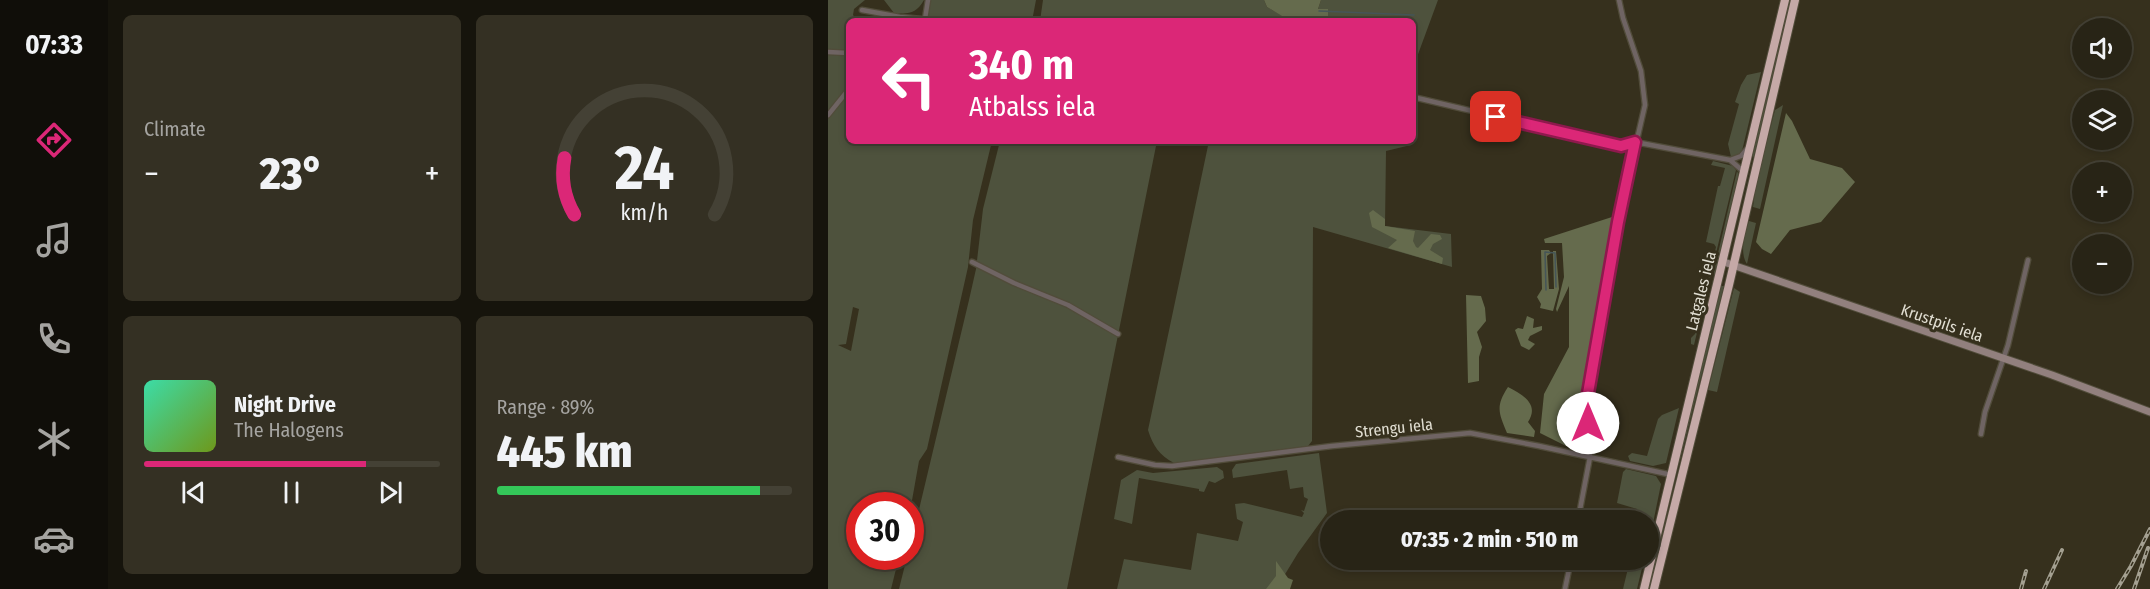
<!DOCTYPE html>
<meta charset="utf-8">
<style>
:root{--surface:#282416;--page:#343023;--text:#f1f3f6;--muted:#a5a4a1;--line:#444135;--accent:#db2777}
body{margin:0;font-family:"Fira Sans Condensed",sans-serif;background:var(--page);color:var(--text);height:100vh;display:flex;flex-direction:column;font-size:22px;white-space:nowrap}
*{box-sizing:border-box;margin:0}
p{font-size:20px;color:var(--muted)}
.icon{flex:none;width:33px;height:33px;fill:none;stroke:currentColor;stroke-width:2;stroke-linecap:round;stroke-linejoin:round}
.map{position:relative;flex:1;overflow:hidden}
.sheet{display:flex;flex-direction:column;gap:15px;padding:15px;background:#16140c;width:720px}
.sheet>*{flex:none}
.top-card{position:absolute;left:18px;top:18px;width:570px;height:126px;border-radius:9px;box-shadow:0 3px 9px #0003,0 0 0 2px var(--line);background:#db2777;color:#fff;overflow:hidden}
.controls{position:absolute;left:1244px;top:18px;display:grid;gap:12px}
.controls a{display:grid;place-items:center;width:60px;height:60px;border-radius:50%;background:var(--surface);box-shadow:0 3px 9px #0003,0 0 0 2px var(--line);font-size:30px}
.speed{position:absolute;left:18px;top:492px;display:flex;gap:12px;font-size:30px;font-weight:700;text-align:center}
.speed>*{display:grid;place-content:center;width:78px;height:78px;border-radius:50%;background:var(--surface);box-shadow:0 3px 9px #0003,0 0 0 2px var(--line);line-height:1}
.speed .limit{border:9px solid #d22;background:#fff;color:#111}
.pin{position:absolute;display:grid;place-items:center;width:51px;height:51px;color:#fff;margin:-26px;border-radius:12px;box-shadow:0 3px 9px #0006}
.me{position:absolute;width:66px;margin:-33px;rotate:0deg;stroke-linejoin:round;filter:drop-shadow(0 0 4px #0008)}
.turn{display:flex;align-items:center;gap:21px;height:126px;padding:0 24px;font-size:27px}
.turn .icon{width:78px;height:78px;stroke-width:2.5}
.turn b{display:block;font-size:42px;line-height:51px}
.big{font-size:45px;font-weight:800;line-height:1.1}
.sheet .widget{flex:1;display:flex;flex-direction:column;justify-content:center;gap:9px;min-width:0;padding:0 21px;border-radius:9px;background:var(--page)}
.sheet .dial{align-items:center;gap:0}
.dial svg{height:156px;overflow:visible;fill:none;stroke:var(--line);stroke-width:7;stroke-linecap:round;text-anchor:middle}
.dial text{fill:var(--text);stroke:none}
.song{display:flex;align-items:center;gap:18px}
.cover{width:72px;height:72px;border-radius:9px;background:linear-gradient(135deg,hsl(160 70% 55%),hsl(80 70% 35%))}
.played{height:6px;border-radius:3px;background:linear-gradient(90deg,var(--accent) 75%,var(--line) 75%)}
.keys{display:flex;justify-content:space-around;direction:ltr}
.heat{display:flex;justify-content:space-between;align-items:center;font-size:33px;direction:ltr}
.charge{height:9px;border-radius:4px;background:linear-gradient(90deg,#34c759 89%,var(--line) 0)}
.sheet .tiles{flex:1;display:grid;gap:15px;grid-template-columns:repeat(2,1fr)}
.trip{position:absolute;left:492px;top:510px;width:339px;height:60px;border-radius:30px;background:var(--surface);box-shadow:0 3px 9px #0003,0 0 0 2px var(--line);font-weight:800;line-height:60px;text-align:center}
main{display:flex;flex:1;min-height:0}
.tabs{display:flex;flex-direction:column;width:108px;justify-content:space-around;align-items:center;background:#100e09;color:var(--muted)}
.tabs .icon{width:42px;height:42px}
.tabs .active{color:var(--accent)}
.tabs b{font-size:27px;color:var(--text)}
.map>svg:first-child{display:block}
.green{fill:#4e523d;fill-rule:evenodd}
.forest{fill:#656b4d}
.lines{fill:none;stroke-linecap:round;stroke-linejoin:round}
.stream{stroke:#455558;stroke-width:1.5}
.street-casing{stroke:#514c3a;stroke-width:7}
.secondary-casing{stroke:#514c3a;stroke-width:9}
.highway-casing{stroke:#514c3a;stroke-width:10}
.street{stroke:#6f6463;stroke-width:4.5}
.secondary{stroke:#92807e;stroke-width:7}
.highway{stroke:#c5a9a7;stroke-width:8}
.rail-casing{stroke:#a4a091;stroke-width:4}
.rail{stroke:#36301d;stroke-width:1.5;stroke-dasharray:4.5;stroke-linecap:butt}
.route-casing{stroke:#8e194d;stroke-width:15}
.route{stroke:#db2777;stroke-width:10}
.labels{text-anchor:middle;dominant-baseline:central;stroke-width:6;stroke-linejoin:round;paint-order:stroke}
.street-label{font-size:16px;fill:#e1ded2;stroke:#36301d}
</style>
<main>
<nav class="tabs">
<b>07:33</b>
<svg class="icon active" aria-label="directions" viewBox="0 0 24 24"><path d="M12 3l9 9-9 9-9-9zM9 14v-3h6M13 9l2 2-2 2"/></svg>
<svg class="icon" aria-label="music" viewBox="0 0 24 24"><path d="M9 18V5l10-2v13"/><circle cx="6" cy="18" r="3"/><circle cx="16" cy="16" r="3"/></svg>
<svg class="icon" aria-label="phone" viewBox="0 0 24 24"><path d="M5 4h4l2 5-3 2q2 4 5 5l2-3 5 2v4C11 20 4 13 5 4z"/></svg>
<svg class="icon" aria-label="climate" viewBox="0 0 24 24"><path d="M12 3v18M4 7l16 10M4 17L20 7"/></svg>
<svg class="icon" aria-label="car" viewBox="0 0 24 24"><path d="M5 17H2v-5l4-1 3-4h7l3 4 3 1v5h-3M9 17h6M6 11h13"/><circle cx="7" cy="17" r="2"/><circle cx="17" cy="17" r="2"/></svg>
</nav>
<section class="sheet">
<div class="tiles">
<div class="widget"><p>Climate</p>
<div class="heat"><a>−</a><b class="big">23°</b><a>+</a></div>
</div>
<div class="widget dial"><svg viewBox="0 0 100 80">
<path d="M14 69A42 42 0 1 1 86 69"/>
<path d="M14 69A42 42 0 0 1 9 40" stroke="#db2777"/>
<text x="50" y="56" font-size="32" font-weight="700">24</text>
<text x="50" y="72" font-size="11">km/h</text>
</svg></div>
<div class="widget">
<div class="song"><i class="cover"></i><div><b>Night Drive</b><p>The Halogens</p></div></div>
<div class="played"></div>
<div class="keys"><svg class="icon" aria-label="previous" viewBox="0 0 24 24"><path d="M18 5L8 12l10 7zM5 5v14"/></svg><svg class="icon" aria-label="pause" viewBox="0 0 24 24"><path d="M8 5v14M16 5v14"/></svg><svg class="icon" aria-label="next" viewBox="0 0 24 24"><path d="M6 5l10 7-10 7zM19 5v14"/></svg></div>
</div>
<div class="widget"><p>Range · 89%</p><b class="big">445 km</b><div class="charge"></div></div>
</div>
</section>
<div class="map">
<svg width="1322" height="589" viewBox="0 0 1322 589">
<rect width="100%" height="100%" fill="#36301d"/>
<path class="green" d="M0,0H37L26,9L25,15L30,21H21V141H164L145,220L140,267L99,449L91,461L83,506H32V556L71,557L63,589H0ZM25,307L31,309L23,351L10,345L18,344Z
M56,0H96C88,14 81,14 66,13Z
M103,0H208L204,21H97Z
M215,0H436L439,7L455,16L454,21H212Z
M493,0H610L589,57L585,56V21L500,19V9H490Z
M961,0H964L926,157L924,156Z
M933,72L914,151L909,156L903,157L900,144L911,104L907,102L913,85L919,75Z
M955,105L932,209L925,207L928,183L947,110Z
M172,141H329L239,589H71L79,557L82,556L83,543L141,300L148,269L155,209Z
M381,141H583V145L558,151L557,226L623,234L624,267L485,227L484,441L480,446L346,463C331,455 325,446 320,430Z
M885,161L905,166L908,170L866,345L863,344V338L867,334L888,247L886,244L878,242L890,186H892L897,168L883,165Z
M909,171L911,175L887,277L885,275Z
M921,221L928,223L919,264C911,252 917,233 921,221Z
M893,286H896L851,464H850Z
M906,288L912,292L889,392L880,390Z
M851,408L838,463L825,466L802,461L800,456L804,453L819,456L830,419L834,415Z
M491,453L499,513L470,553L448,589H289L296,559L363,570L369,533L410,541L415,522L409,519L407,504L416,503L474,517L476,513L473,510L476,511L480,499L476,497L475,487L462,489L459,470L405,478L404,470L408,464Z
M389,467L395,471L396,478L387,483L381,481L376,492L371,491V489L311,478L304,524L286,519L293,480L309,470L325,473Z
M798,469L828,476L833,484L821,543L820,520H806L809,509L789,503L795,472Z
M802,560H816L809,589H795Z"/>
<path class="forest" d="M436,0H493L490,9H500V19L515,21H454V16L439,7Z
M958,113L964,121L982,159L1014,168L1027,182L993,222L962,230L943,254L934,249L928,242Z
M545,210L557,219V226L587,231L585,241L588,247L590,248L603,234L612,235L614,239L605,244L602,250L615,258L614,264L560,248L569,240L544,227L541,213Z
M784,217L766,341L755,400L756,445L746,450L712,433L716,394L741,347V286L729,312L728,309L736,277L734,243H717L716,239Z
M713,250H721L723,253L719,256L721,289H726L725,251H728L731,289L725,311L712,308L713,304L709,297L714,289Z
M638,295L653,296L657,308L658,321L649,332L654,347L651,357V381L640,383Z
M699,316L706,319L705,328L714,326V330L702,336L700,340L707,344L701,350L693,346L687,330L690,328L695,329Z
M680,387C694,394 712,404 700,422L707,431L706,437L679,433C671,413 667,407 680,387Z
M448,561L460,578L465,580L462,589H438L448,576Z"/>
<g class="lines">
<path class="stream" d="M491,11L586,15
M718,290L717,252L727,253L728,287"/>
<g class="street-casing">
<path id="street" d="M34,10L72,17L115,21
M97,19L100,0
M0,52L21,53
M585,97L793,146L807,142L902,160L915,171
M0,115L21,89
M902,160L913,156L919,149
M144,262L186,283L240,305L290,334
M1153,434L1157,412L1180,345L1200,260
M290,457L327,465L344,466L504,446L642,433L711,446L844,475
M750,520L762,457L759,399L790,222L817,105L813,71L795,18L791,0
M737,589L743,560"/>
</g>
<g class="secondary-casing">
<path id="secondary" d="M896,262L1224,375L1322,412"/>
</g>
<g class="highway-casing">
<path id="highway" d="M816,589L957,0
M826,589L901,285L967,0"/>
</g>
<use href="#street" class="street"/>
<use href="#secondary" class="secondary"/>
<use href="#highway" class="highway"/>
<g class="rail-casing">
<path id="rail" d="M1193,589L1198,571
M1216,589L1234,550
M1289,589L1303,566L1322,529
M1306,589L1320,548"/>
</g>
<use href="#rail" class="rail"/>
</g>
<g class="lines">
<g class="route-casing">
<path id="route" d="M668,117L793,146L807,142L790,222L759,399L760,423"/>
</g>
<use href="#route" class="route"/>
</g>
<g class="labels">
<g class="street-label">
<text transform="translate(873 291) rotate(-76)">Latgales iela</text>
<text transform="translate(1114 323) rotate(19)">Krustpils iela</text>
<text transform="translate(566 428) rotate(-6)">Strengu iela</text>
</g>
</g>
</svg>
<div class="controls">
<a><svg class="icon" aria-label="sound" viewBox="0 0 24 24"><path d="M4 9h4l5-4v14l-5-4H4zM17 9q2 3 0 6"/></svg></a>
<a><svg class="icon" aria-label="layers" viewBox="0 0 24 24"><path d="M12 4l9 5-9 5-9-5zM3 14l9 5 9-5"/></svg></a>
<a>+</a>
<a>−</a>
</div>
<div class="speed"><div class="limit">30</div></div>
<div class="pin" style="left:668px;top:117px;background:#d93025"><svg class="icon" aria-label="arrive" viewBox="0 0 24 24"><path d="M6 21V4h12l-3 4 3 4H6"/></svg></div>
<svg class="me" style="left:760px;top:423px" viewBox="-20 -20 40 40"><circle r="19" fill="#fff"/><path d="M0-13L10 11 0 6-10 11z" fill="#db2777"/></svg>
<div class="trip">07:35 · 2 min · 510 m</div>
<div class="top-card">
<div class="turn"><svg class="icon" aria-label="left" viewBox="0 0 24 24"><path d="M17 20v-9H6M10 6l-5 5 5 5"/></svg><div><b>340 m</b>Atbalss iela</div></div>
</div>
</div>
</main>
